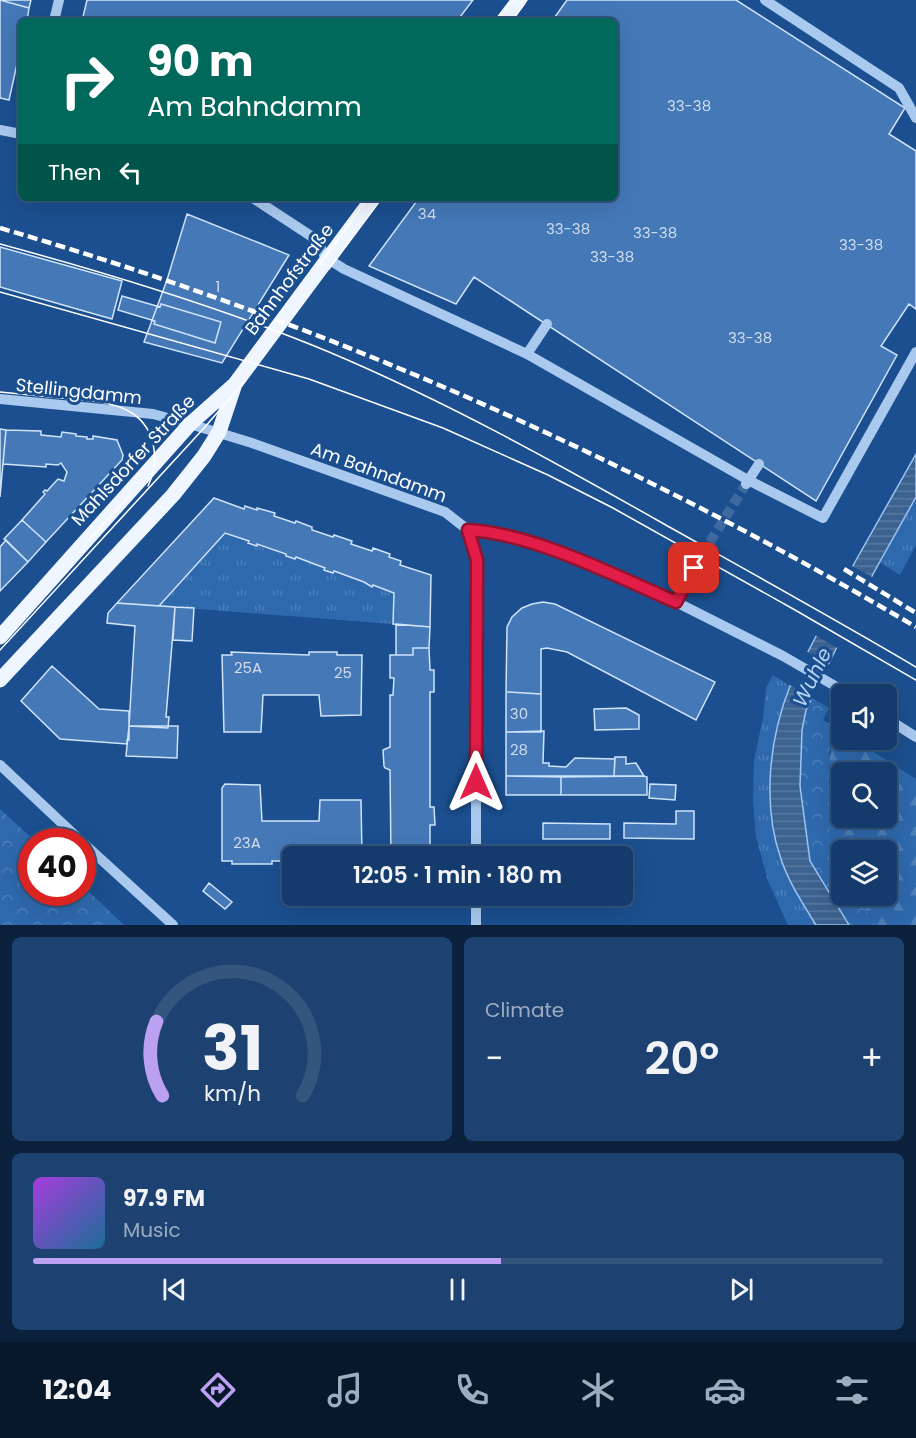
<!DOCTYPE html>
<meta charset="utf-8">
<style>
:root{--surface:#143b6b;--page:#1d4271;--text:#f1f3f6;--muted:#9dadc1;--line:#33557e;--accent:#bca0f2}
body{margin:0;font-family:Poppins,sans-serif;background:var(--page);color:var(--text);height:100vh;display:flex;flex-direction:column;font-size:22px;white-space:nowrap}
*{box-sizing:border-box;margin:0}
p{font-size:20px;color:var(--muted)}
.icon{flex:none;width:33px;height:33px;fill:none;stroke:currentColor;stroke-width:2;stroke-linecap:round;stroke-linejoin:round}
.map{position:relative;height:925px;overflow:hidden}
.sheet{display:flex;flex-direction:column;gap:12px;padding:12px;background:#0b203b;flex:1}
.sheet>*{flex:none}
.banner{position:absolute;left:18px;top:18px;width:600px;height:183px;border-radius:9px;box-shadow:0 6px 24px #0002,0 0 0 2px var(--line);background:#00695c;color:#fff;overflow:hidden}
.fabs{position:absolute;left:831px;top:684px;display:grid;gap:12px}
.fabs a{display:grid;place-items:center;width:66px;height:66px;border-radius:9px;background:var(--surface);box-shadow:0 6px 24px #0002,0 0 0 2px var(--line);font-size:30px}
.speed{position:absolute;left:18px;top:828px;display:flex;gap:12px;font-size:30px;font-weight:700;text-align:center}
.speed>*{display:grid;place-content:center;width:78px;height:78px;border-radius:50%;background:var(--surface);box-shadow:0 6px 24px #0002,0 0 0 2px var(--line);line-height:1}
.speed .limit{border:9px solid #d22;background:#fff;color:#111}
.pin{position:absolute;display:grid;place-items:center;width:51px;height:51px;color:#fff;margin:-26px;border-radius:12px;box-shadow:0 3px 9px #0006}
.me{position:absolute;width:66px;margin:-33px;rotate:0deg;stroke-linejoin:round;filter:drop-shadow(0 0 4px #0008)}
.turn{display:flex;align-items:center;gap:21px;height:126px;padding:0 30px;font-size:27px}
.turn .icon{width:78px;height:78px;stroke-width:2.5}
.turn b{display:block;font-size:42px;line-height:51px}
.then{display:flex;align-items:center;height:57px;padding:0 30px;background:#0003;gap:12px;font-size:22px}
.big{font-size:45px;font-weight:600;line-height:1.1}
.sheet .widget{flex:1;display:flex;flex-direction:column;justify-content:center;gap:9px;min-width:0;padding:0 21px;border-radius:9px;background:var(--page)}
.sheet .dial{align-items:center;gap:0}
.dial svg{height:156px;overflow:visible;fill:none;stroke:var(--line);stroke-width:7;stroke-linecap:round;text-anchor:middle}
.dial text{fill:var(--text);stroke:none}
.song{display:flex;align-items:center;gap:18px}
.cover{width:72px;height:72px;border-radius:9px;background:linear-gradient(135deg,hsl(280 70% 55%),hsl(200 70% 35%))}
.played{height:6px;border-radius:3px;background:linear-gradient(90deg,var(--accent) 55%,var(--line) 55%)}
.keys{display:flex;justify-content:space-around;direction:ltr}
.heat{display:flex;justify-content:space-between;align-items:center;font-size:33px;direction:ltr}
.sheet .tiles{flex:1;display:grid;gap:12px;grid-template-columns:1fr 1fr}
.widget:last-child{grid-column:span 2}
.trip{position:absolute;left:282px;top:846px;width:351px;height:60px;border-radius:9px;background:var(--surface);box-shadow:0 6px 24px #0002,0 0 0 2px var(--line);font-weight:600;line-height:60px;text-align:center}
.dock{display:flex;height:96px;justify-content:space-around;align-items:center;background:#08182b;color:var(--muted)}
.dock .icon{width:42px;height:42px}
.dock .selected{color:var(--accent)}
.dock b{font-size:27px;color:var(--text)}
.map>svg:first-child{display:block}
.grass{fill:url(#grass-tufts)}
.forest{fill:url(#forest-firs);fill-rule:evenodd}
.park{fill:url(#park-crowns)}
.water{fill:url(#water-rules);stroke:#9cc4f0;stroke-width:1.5}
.pier{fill:#1b4f8f}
.building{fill:#4478b7;stroke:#cfe3fa;stroke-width:1.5}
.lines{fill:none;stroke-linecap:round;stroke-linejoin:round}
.minor-tunnel{stroke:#3d69a0;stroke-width:10;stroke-dasharray:10 5;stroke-linecap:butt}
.minor{stroke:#a9c9ee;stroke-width:10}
.major{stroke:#f0f6ff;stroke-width:15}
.tram{stroke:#fff;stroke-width:1.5}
.rail{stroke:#fff;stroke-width:4.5;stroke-dasharray:10 4.5;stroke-linecap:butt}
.route-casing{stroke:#92132f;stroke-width:15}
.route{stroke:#e11d48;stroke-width:10}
.labels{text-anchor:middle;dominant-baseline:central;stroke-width:6;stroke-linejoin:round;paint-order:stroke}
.number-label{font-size:15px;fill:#d0dded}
.street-label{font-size:18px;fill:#fff;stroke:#1b4f8f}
.water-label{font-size:20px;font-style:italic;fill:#b5d3f5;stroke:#1b4f8f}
</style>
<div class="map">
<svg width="916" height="925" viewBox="0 0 916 925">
<defs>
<pattern id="grass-tufts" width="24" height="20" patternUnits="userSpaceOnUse" patternTransform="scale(1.5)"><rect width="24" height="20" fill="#2e69ad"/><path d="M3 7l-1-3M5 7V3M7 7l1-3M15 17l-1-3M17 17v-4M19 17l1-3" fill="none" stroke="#4d80b9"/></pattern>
<pattern id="forest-firs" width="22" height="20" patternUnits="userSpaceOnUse" patternTransform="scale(1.5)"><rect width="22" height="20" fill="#2e69ad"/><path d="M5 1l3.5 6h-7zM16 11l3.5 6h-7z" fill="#4d80b9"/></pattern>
<pattern id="park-crowns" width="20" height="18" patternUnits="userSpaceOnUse" patternTransform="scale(1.5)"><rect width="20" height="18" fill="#2e69ad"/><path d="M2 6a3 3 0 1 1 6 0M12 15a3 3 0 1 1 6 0" fill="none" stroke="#4d80b9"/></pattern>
<pattern id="water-rules" width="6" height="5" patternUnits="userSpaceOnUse" patternTransform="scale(1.5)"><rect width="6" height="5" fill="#3c6290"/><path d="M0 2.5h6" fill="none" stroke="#597aa1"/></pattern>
</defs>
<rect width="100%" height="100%" fill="#1b4f8f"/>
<path class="grass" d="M916,497V545L900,575L879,562Z
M225,533L249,541V543L286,554V556L294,559L296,557L325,568L333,573L334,571L364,582L372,587L373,585L394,593L393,624L159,606Z
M773,675L790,686C769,739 762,805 781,859C789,883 803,904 816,925H788L768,881L756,837L753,800L754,760L763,718L766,688Z"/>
<path class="forest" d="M835,727L841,731L842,740H855L916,779V925H876L857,896H886V850H842L841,865C823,827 825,767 835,727ZM842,772H886V818H842Z"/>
<path class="park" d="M812,698L829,708L823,720L835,727L829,751L828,798L831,833L841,865L842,896H857L876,925H849L810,861L800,786L802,730L806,710Z
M0,809L35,841L32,842V892H82L83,886L124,925H0Z"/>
<path class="water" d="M916,454V497L873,574L834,653L806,710L802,730L800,786L810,861L849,925H816C803,904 789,883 781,859C762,805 769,739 790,686L855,562Z"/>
<path class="pier" d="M850,565L874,578L839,649L815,635Z
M806,651L831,666L815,699L788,684Z"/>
<path class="building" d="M0,0H31L29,8Z
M0,0L29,8L27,21H21V46L9,100L0,98Z
M87,0H473L457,21H82Z
M567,0H736L905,108L889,134L916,151V309L909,304L881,346L897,355L816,501L474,277L456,304L369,266L419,198H615V21H552Z
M187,214L289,255L222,363L144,342L167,280Z
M0,247L122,281L112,319L0,287Z
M122,296L160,307L161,304L221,322L215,343L154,324L155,321L118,310Z
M0,429L6,430L0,497Z
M6,430L41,431V435L61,437L62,432L76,434V436L87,437V439H93V436L117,440L123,455L122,460L46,542L22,520L45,494L43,492L45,490L47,491L58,479L64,481L67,472L61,463L58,465L46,464V467L3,464Z
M214,498L244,509L245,506L257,510V508L275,513L274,516L295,523L296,521L312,527V530L333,537L334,535L352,541L351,544L372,551L373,548L390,554L389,557L401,561L400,565L431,575L430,627L393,624L394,593L373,585L372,587L364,582L334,571L333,573L324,570L325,568L296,557L295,559L286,556V554L257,544V546L248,543L249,541L225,533L159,606L117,603Z
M22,520L46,542L28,562L4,539Z
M6,540L28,562L0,591V547Z
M543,602L555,604L715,682L696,720L567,652L547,648L541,649V694L506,692L507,627L512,617L522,608L532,604Z
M117,603L175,607L166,717H169L168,728L129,726L135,626L107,623L108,613Z
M175,607L194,608L192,641L173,640Z
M396,624L430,627L429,648H413V655H396Z
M413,648H429L430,670H434V692H430V807H434L435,825H430V856H391L390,770L385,768L384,766L383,750L390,747V695H393L394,678H390V655H413Z
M231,652L309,655V652H337V655H362L361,715L321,716L319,695H263L261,732H224L222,655H232Z
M52,666L99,709L129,711V740H127V744L60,739L21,701Z
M506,692L541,694V732H506Z
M626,708L639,715V729L595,730L594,709Z
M129,726H178L177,758L126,756Z
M544,731L543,763H549V766L566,767L575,758L615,759L614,776H506V732Z
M615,757H626V764L636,763L644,776H614Z
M506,776L561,777V795H506Z
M561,777L644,776L647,777V795H561Z
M225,784L260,785L262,821H319L320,800H361L362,856H292V861H272V864H232V861H222V788Z
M650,784L676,785L675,800L649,798Z
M676,811H694V839L624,838V823L676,824Z
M543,823L610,824V839H543Z
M622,866H625V901L542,900V896H622Z
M209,883L232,902L225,909L203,891Z"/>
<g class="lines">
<path class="minor-tunnel" d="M694,568L746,484"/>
<path class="minor" d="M765,0L899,88L916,118
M54,21L59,0
M0,130L21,134
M253,198L317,240L325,257L344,269L527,354L748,480L823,518L916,352
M527,354L547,324
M0,399L153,414L190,424L252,443L445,512L468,530L493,531L569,557L676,602L783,656L849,694
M746,484L759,464
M468,530L476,560V856
M676,602L694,568
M886,718L916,737
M0,765L82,842
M82,842L173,925
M476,896V925"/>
<path class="major" d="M503,21L519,0
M0,637L190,424L235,384L373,198
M0,680L173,495L204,456L219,432L235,384"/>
<path class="tram" d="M497,21L513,0
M512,21L527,0
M0,244C111,274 223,308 329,352C445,401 555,462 664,524C748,571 833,618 916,667
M320,264L368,198
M329,269L382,198
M0,292L309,379L443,428L548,475L613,508L795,610L916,680
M0,392L102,402
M95,401C108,403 121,406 132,413C156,429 160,461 148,486
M89,540L129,496
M0,650L204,428L244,382"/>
<path class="rail" d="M0,228C321,321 628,457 916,627
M844,569L916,613"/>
</g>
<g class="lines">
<g class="route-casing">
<path id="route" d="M476,782L477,560L468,530C532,533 616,576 676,602L694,568"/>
</g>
<use href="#route" class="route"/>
</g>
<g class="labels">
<g class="number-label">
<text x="689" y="105">33-38</text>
<text x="427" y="213">34</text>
<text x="568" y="228">33-38</text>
<text x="655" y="232">33-38</text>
<text x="861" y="244">33-38</text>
<text x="612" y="256">33-38</text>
<text x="218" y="286">1</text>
<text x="750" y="337">33-38</text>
<text x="248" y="667">25A</text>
<text x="343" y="672">25</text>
<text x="519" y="713">30</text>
<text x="519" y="749">28</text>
<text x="247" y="842">23A</text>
</g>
<g class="street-label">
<text transform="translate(289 279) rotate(-53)">Bahnhofstraße</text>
<text transform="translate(79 391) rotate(6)">Stellingdamm</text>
<text transform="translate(133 460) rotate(-47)">Mahlsdorfer Straße</text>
<text transform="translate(379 472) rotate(20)">Am Bahndamm</text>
</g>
<g class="water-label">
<text transform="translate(812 677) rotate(-64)">Wuhle</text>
</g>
</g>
</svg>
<div class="fabs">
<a><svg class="icon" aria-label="sound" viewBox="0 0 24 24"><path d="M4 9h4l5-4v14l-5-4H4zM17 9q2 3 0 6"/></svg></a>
<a><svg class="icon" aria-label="search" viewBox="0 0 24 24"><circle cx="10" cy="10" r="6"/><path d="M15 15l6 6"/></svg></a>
<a><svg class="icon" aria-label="layers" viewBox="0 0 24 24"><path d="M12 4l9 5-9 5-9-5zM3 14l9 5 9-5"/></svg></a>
</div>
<div class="speed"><div class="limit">40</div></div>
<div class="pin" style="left:694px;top:568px;background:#d93025"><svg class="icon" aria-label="arrive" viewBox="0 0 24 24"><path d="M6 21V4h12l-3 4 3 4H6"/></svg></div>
<svg class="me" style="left:476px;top:782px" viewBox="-20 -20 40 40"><path d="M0-17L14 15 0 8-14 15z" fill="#e11d48" stroke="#fff" stroke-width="4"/></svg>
<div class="trip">12:05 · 1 min · 180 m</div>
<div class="banner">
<div class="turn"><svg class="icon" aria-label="right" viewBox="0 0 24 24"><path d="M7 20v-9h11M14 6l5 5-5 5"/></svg><div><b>90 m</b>Am Bahndamm</div></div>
<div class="then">Then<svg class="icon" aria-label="left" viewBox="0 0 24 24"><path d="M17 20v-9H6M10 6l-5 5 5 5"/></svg></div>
</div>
</div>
<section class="sheet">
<div class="tiles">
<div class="widget dial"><svg viewBox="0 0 100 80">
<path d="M14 69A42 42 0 1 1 86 69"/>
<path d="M14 69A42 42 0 0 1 11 31" stroke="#bca0f2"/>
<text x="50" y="56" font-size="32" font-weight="700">31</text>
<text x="50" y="72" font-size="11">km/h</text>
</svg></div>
<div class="widget"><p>Climate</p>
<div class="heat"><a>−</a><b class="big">20°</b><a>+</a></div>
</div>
<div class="widget">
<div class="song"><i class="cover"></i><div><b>97.9 FM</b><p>Music</p></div></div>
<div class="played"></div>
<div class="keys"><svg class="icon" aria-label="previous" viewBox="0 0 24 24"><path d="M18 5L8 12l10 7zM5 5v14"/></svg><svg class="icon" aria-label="pause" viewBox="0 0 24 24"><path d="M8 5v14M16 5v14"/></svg><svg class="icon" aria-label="next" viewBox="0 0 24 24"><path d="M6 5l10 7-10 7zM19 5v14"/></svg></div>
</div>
</div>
</section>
<nav class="dock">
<b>12:04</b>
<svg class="icon selected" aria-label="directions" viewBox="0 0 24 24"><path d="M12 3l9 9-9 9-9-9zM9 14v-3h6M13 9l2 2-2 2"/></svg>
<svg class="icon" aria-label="music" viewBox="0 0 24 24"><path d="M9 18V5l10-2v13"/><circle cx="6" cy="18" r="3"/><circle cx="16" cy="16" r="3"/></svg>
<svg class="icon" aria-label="phone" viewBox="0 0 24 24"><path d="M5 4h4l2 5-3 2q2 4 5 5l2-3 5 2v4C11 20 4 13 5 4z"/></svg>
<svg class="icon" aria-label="climate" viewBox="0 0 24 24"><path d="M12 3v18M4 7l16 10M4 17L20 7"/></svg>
<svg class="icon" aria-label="car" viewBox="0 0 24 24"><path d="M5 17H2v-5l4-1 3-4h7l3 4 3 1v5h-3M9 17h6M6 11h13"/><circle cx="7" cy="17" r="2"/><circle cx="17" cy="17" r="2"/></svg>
<svg class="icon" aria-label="filters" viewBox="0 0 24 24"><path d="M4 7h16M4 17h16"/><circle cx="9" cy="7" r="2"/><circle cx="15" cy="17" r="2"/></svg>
</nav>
